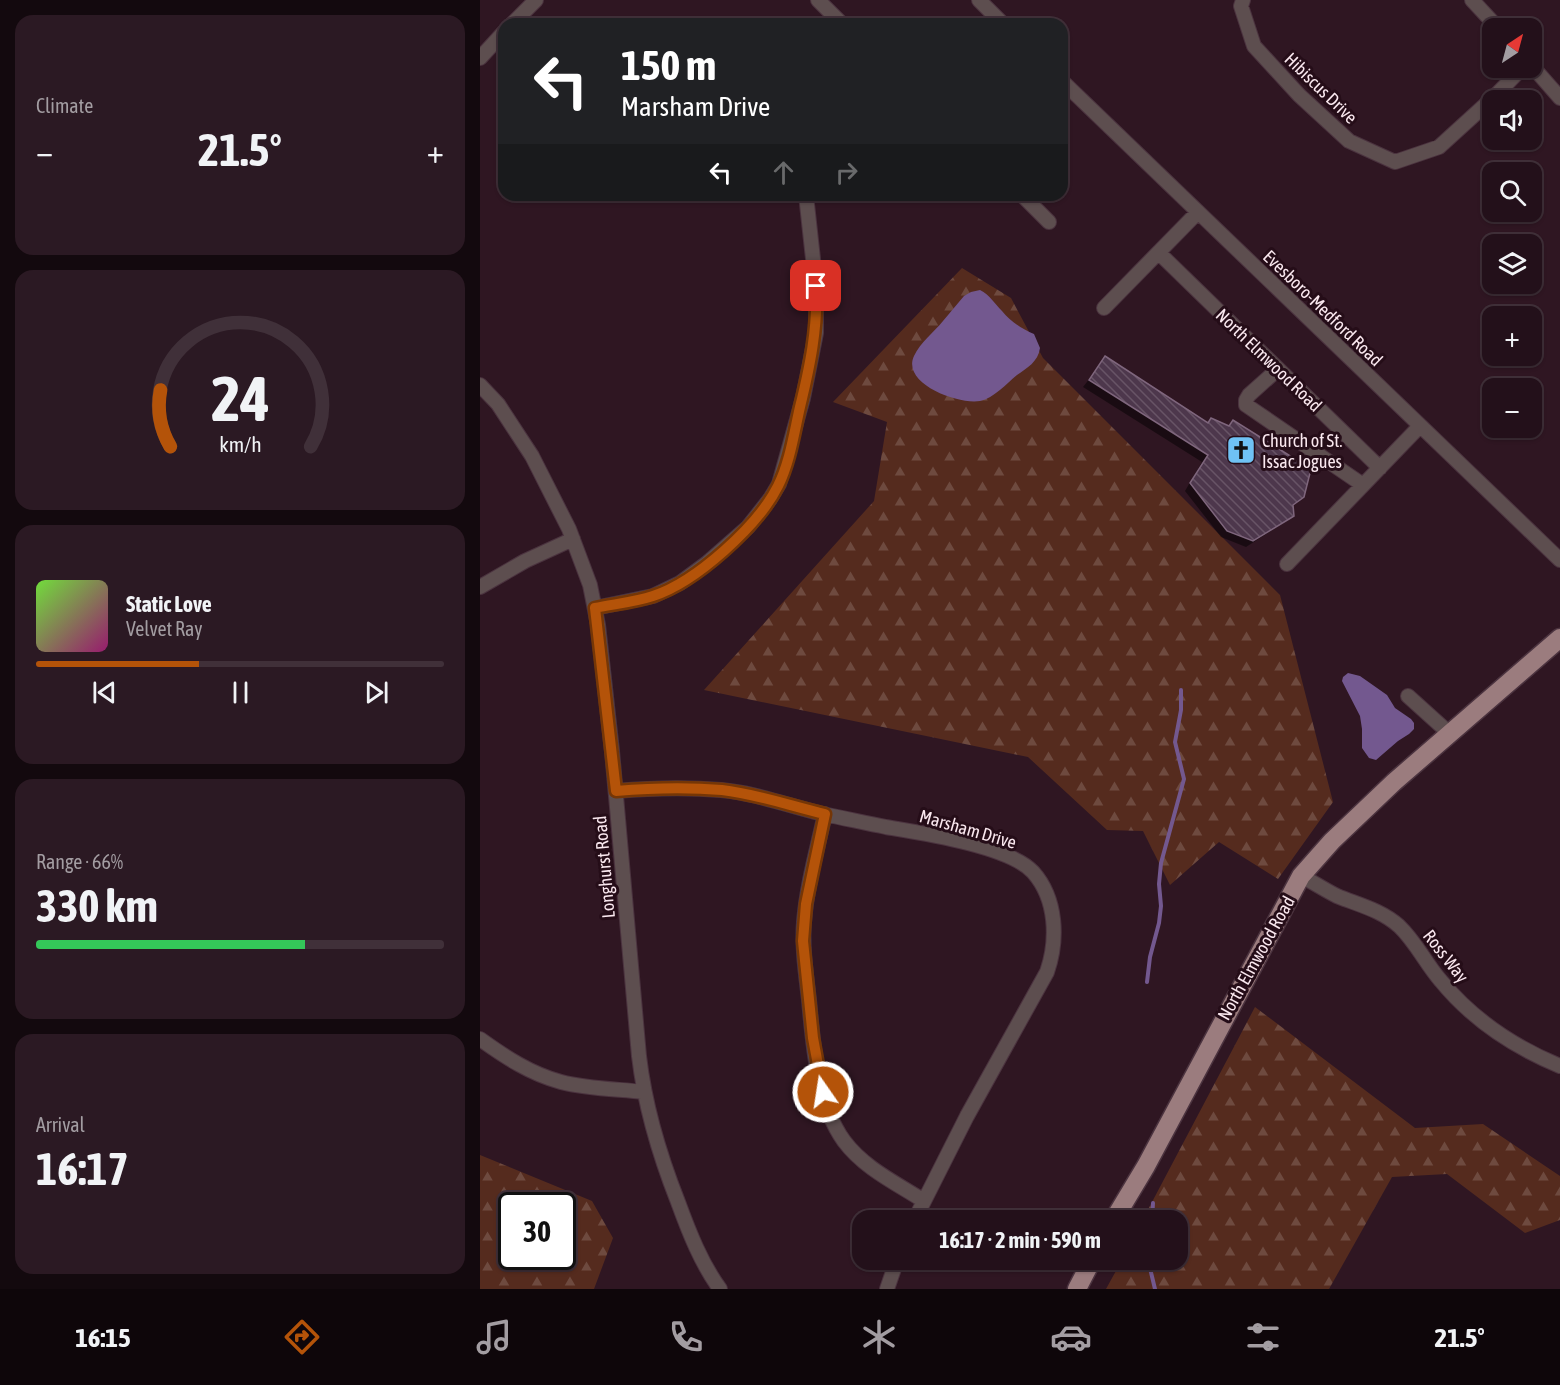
<!DOCTYPE html>
<meta charset="utf-8">
<style>
:root{--surface:#23101a;--page:#2b1923;--text:#f1f3f6;--muted:#a39da2;--line:#403039;--accent:#b45309}
body{margin:0;font-family:"Asap Condensed",sans-serif;background:var(--page);color:var(--text);height:100vh;display:flex;flex-direction:column;font-size:22px;white-space:nowrap}
*{box-sizing:border-box;margin:0}
p{font-size:20px;color:var(--muted)}
.icon{flex:none;width:33px;height:33px;fill:none;stroke:currentColor;stroke-width:2;stroke-linecap:round;stroke-linejoin:round}
.map{position:relative;flex:1;overflow:hidden}
.drawer{display:flex;flex-direction:column;gap:15px;padding:15px;background:#13090e;width:480px}
.drawer>*{flex:none}
.guide{position:absolute;left:18px;top:18px;width:570px;height:183px;border-radius:18px;box-shadow:0 2px 4px #0004,0 0 0 2px var(--line);background:#202124;color:#fff;overflow:hidden}
.needle{width:39px;rotate:36deg}
.tools{position:absolute;left:1002px;top:18px;display:grid;gap:12px}
.tools a{display:grid;place-items:center;width:60px;height:60px;border-radius:12px;background:var(--surface);box-shadow:0 2px 4px #0004,0 0 0 2px var(--line);font-size:30px}
.speed{position:absolute;left:18px;top:1192px;display:flex;gap:12px;font-size:30px;font-weight:700;text-align:center}
.speed>*{display:grid;place-content:center;width:78px;height:78px;border-radius:50%;background:var(--surface);box-shadow:0 2px 4px #0004,0 0 0 2px var(--line);line-height:1}
.speed .limit{border:3px solid #111;border-radius:9px;background:#fff;color:#111}
.pin{position:absolute;display:grid;place-items:center;width:51px;height:51px;color:#fff;margin:-26px;border-radius:12px;box-shadow:0 3px 9px #0006}
.me{position:absolute;width:66px;margin:-33px;rotate:347deg;stroke-linejoin:round;filter:drop-shadow(0 0 4px #0008)}
.turn{display:flex;align-items:center;gap:21px;height:126px;padding:0 24px;font-size:27px}
.turn .icon{width:78px;height:78px;stroke-width:2.5}
.turn b{display:block;font-size:42px;line-height:51px}
.lanes{display:flex;align-items:center;height:57px;padding:0 24px;background:#0003;justify-content:center;gap:30px;direction:ltr}
.lanes .off{opacity:.35}
.big{font-size:45px;font-weight:700;line-height:1.1}
.drawer .card{flex:1;display:flex;flex-direction:column;justify-content:center;gap:9px;min-width:0;padding:0 21px;border-radius:18px;background:var(--page)}
.drawer .dial{align-items:center;gap:0}
.dial svg{height:156px;overflow:visible;fill:none;stroke:var(--line);stroke-width:7;stroke-linecap:round;text-anchor:middle}
.dial text{fill:var(--text);stroke:none}
.song{display:flex;align-items:center;gap:18px}
.cover{width:72px;height:72px;border-radius:9px;background:linear-gradient(135deg,hsl(100 70% 55%),hsl(320 70% 35%))}
.played{height:6px;border-radius:3px;background:linear-gradient(90deg,var(--accent) 40%,var(--line) 40%)}
.keys{display:flex;justify-content:space-around;direction:ltr}
.heat{display:flex;justify-content:space-between;align-items:center;font-size:33px;direction:ltr}
.charge{height:9px;border-radius:4px;background:linear-gradient(90deg,#34c759 66%,var(--line) 0)}
.trip{position:absolute;left:372px;top:1210px;width:336px;height:60px;border-radius:18px;background:var(--surface);box-shadow:0 2px 4px #0004,0 0 0 2px var(--line);font-weight:700;line-height:60px;text-align:center}
.tab-bar{display:flex;height:96px;justify-content:space-around;align-items:center;background:#0e060a;color:var(--muted)}
.tab-bar .icon{width:42px;height:42px}
.tab-bar .on{color:var(--accent)}
.tab-bar b{font-size:27px;color:var(--text)}
main{display:flex;flex:1;min-height:0}
.map>svg:first-child{display:block}
.forest{fill:url(#forest-firs);fill-rule:evenodd}
.water{fill:#73588f}
.shadow{fill:#0007}
.lines{fill:none;stroke-linecap:round;stroke-linejoin:round}
.stream{stroke:#73588f;stroke-width:4}
.building{fill:url(#building-back-hatch);stroke:#7f667d;stroke-width:1.5}
.minor-casing{stroke:#4b333f;stroke-width:16}
.major-casing{stroke:#4b333f;stroke-width:21}
.minor{stroke:#5d4e4f;stroke-width:14}
.major{stroke:#9b7c7e;stroke-width:18}
.route-casing{stroke:#753606;stroke-width:15}
.route{stroke:#b45309;stroke-width:10}
.labels{text-anchor:middle;dominant-baseline:central;stroke-width:6;stroke-linejoin:round;paint-order:stroke}
.street-label{font-size:18px;fill:#fae8ef;stroke:#250d18}
.poi-label{font-size:18px;fill:#fae8ef;stroke:#250d18;text-anchor:start}
</style>
<main>
<section class="drawer">
<div class="card"><p>Climate</p>
<div class="heat"><a>−</a><b class="big">21.5°</b><a>+</a></div>
</div>
<div class="card dial"><svg viewBox="0 0 100 80">
<path d="M14 69A42 42 0 1 1 86 69"/>
<path d="M14 69A42 42 0 0 1 9 40" stroke="#b45309"/>
<text x="50" y="56" font-size="32" font-weight="700">24</text>
<text x="50" y="72" font-size="11">km/h</text>
</svg></div>
<div class="card">
<div class="song"><i class="cover"></i><div><b>Static Love</b><p>Velvet Ray</p></div></div>
<div class="played"></div>
<div class="keys"><svg class="icon" aria-label="previous" viewBox="0 0 24 24"><path d="M18 5L8 12l10 7zM5 5v14"/></svg><svg class="icon" aria-label="pause" viewBox="0 0 24 24"><path d="M8 5v14M16 5v14"/></svg><svg class="icon" aria-label="next" viewBox="0 0 24 24"><path d="M6 5l10 7-10 7zM19 5v14"/></svg></div>
</div>
<div class="card"><p>Range · 66%</p><b class="big">330 km</b><div class="charge"></div></div>
<div class="card"><p>Arrival</p><b class="big">16:17</b></div>
</section>
<div class="map">
<svg width="1080" height="1289" viewBox="0 0 1080 1289">
<defs>
<pattern id="forest-firs" width="22" height="20" patternUnits="userSpaceOnUse" patternTransform="scale(1.5)"><rect width="22" height="20" fill="#552b1e"/><path d="M5 1l3.5 6h-7zM16 11l3.5 6h-7z" fill="#6e4a3f"/></pattern>
<pattern id="building-back-hatch" width="6" height="6" patternUnits="userSpaceOnUse" patternTransform="scale(1.5)"><rect width="6" height="6" fill="#4d374c"/><path d="M-1 5l2 2M0 0l6 6M5-1l2 2" fill="none" stroke="#685466"/></pattern>
</defs>
<rect width="100%" height="100%" fill="#2f1622"/>
<path class="forest" d="M482,268L531,298L563,358L800,595L853,802L798,879L739,842L690,885L663,831L627,830L548,757L224,690L394,501L407,422L353,402Z
M775,1007L935,1128L1003,1124L1080,1176V1220L1045,1233L967,1174L912,1177L849,1289H626L642,1260H698V1221H662Z
M0,1155L112,1201L133,1238L114,1289H0ZM32,1206H82V1257H32Z"/>
<path class="water" d="M500,290C510,295 514,303 522,311C530,321 542,329 554,334L560,348C558,362 547,368 537,375C526,384 514,398 500,401C479,405 421,384 434,356C440,343 454,332 463,321C470,313 477,304 484,296L491,292Z
M868,673L880,676L907,695L915,708L931,719L934,723V729L929,734L918,741L896,760L889,758L882,748V729L880,716L862,681L863,677Z"/>
<path class="shadow" d="M626,358L727,424L747,427L753,421L823,496L811,506L812,515L805,522L766,547L741,537L705,491L722,462L603,387Z"/>
<g class="lines">
<path class="stream" d="M667,982L670,957L679,923L681,906L679,884L681,863L704,779L695,742L701,710V690
M672,1221L673,1203
M668,1260L675,1289"/>
</g>
<path class="building" d="M625,356L728,423L731,418L749,426L753,420L831,469L824,497L813,505L814,516L773,541L747,531L710,483L728,455L609,380Z"/>
<g class="lines">
<g class="minor-casing">
<path id="minor" d="M338,0L362,24
M499,0L523,24
M763,0L761,6L774,46L819,95L869,141L915,162L959,147L1015,96L1042,68
M992,0L1018,28
M32,24L56,0
M0,58L24,32
M1052,66L1080,98
M582,81L1080,560
M542,195L569,222
M679,253L900,468
M624,308L718,212
M798,369L769,395L766,400V405L883,485
M0,385L18,404L52,456L89,529L110,585L118,625L132,751L159,1056C165,1107 179,1154 198,1202C209,1232 221,1263 240,1289
M807,564L940,426
M0,587L45,561L93,539
M115,608L173,596L200,583L227,563L268,527L290,499L299,484L323,398L336,333V286L326,195
M928,696L969,733
M136,791C171,788 205,787 241,790C276,793 309,806 343,814C364,818 385,823 406,827C442,833 529,846 553,872C577,899 578,940 567,972L487,1116L434,1221
M345,814C337,850 327,885 324,922C322,948 326,974 329,1000C333,1043 337,1104 364,1141C384,1168 416,1183 444,1201
M821,876C833,882 845,890 857,896C879,905 901,910 919,926C936,942 946,964 961,981C993,1020 1034,1047 1080,1066
M0,1039C25,1057 51,1074 81,1082C108,1089 136,1089 164,1092
M407,1289L417,1260"/>
</g>
<g class="major-casing">
<path id="major" d="M633,1221L666,1166L821,876L852,841L914,782L1080,638
M597,1289L612,1260"/>
</g>
<use href="#minor" class="minor"/>
<use href="#major" class="major"/>
</g>
<g class="lines">
<g class="route-casing">
<path id="route" d="M336,286C338,328 330,366 320,407C314,433 310,462 298,486C278,526 216,582 173,596C155,602 134,604 115,608L136,791C171,788 206,787 242,790C277,794 311,806 345,814L326,904L323,941L333,1038L343,1092"/>
</g>
<use href="#route" class="route"/>
</g>
<defs>
<g id="church-square" transform="scale(1.5)"><rect x="-9" y="-9" width="18" height="18" rx="4" fill="#6fc2f4" stroke="#250d18"/><path d="M-1.2-6h2.4v3.5h3.3v2.4h-3.3V6h-2.4V-.1h-3.3v-2.4h3.3Z" fill="#111"/></g>
</defs>
<g fill-rule="evenodd">
<use href="#church-square" x="761" y="450"/>
</g>
<g class="labels">
<g class="street-label">
<text transform="translate(841 88) rotate(44)">Hibiscus Drive</text>
<text transform="translate(843 308) rotate(44)">Evesboro-Medford Road</text>
<text transform="translate(789 360) rotate(44)">North Elmwood Road</text>
<text transform="translate(488 829) rotate(16)">Marsham Drive</text>
<text transform="translate(124 867) rotate(-95)">Longhurst Road</text>
<text transform="translate(966 956) rotate(52)">Ross Way</text>
<text transform="translate(776 958) rotate(-61)">North Elmwood Road</text>
</g>
<g class="poi-label">
<text x="782" y="440">Church of St.<tspan x="782" dy="21">Issac Jogues</tspan></text>
</g>
</g>
</svg>
<div class="tools">
<a><svg class="needle" viewBox="-14 -14 28 28"><path d="M0-13l5 13h-10z" fill="#e53935"/><path d="M0 13l5-13h-10z" fill="#a39da2"/></svg></a>
<a><svg class="icon" aria-label="sound" viewBox="0 0 24 24"><path d="M4 9h4l5-4v14l-5-4H4zM17 9q2 3 0 6"/></svg></a>
<a><svg class="icon" aria-label="search" viewBox="0 0 24 24"><circle cx="10" cy="10" r="6"/><path d="M15 15l6 6"/></svg></a>
<a><svg class="icon" aria-label="layers" viewBox="0 0 24 24"><path d="M12 4l9 5-9 5-9-5zM3 14l9 5 9-5"/></svg></a>
<a>+</a>
<a>−</a>
</div>
<div class="speed"><div class="limit">30</div></div>
<div class="pin" style="left:336px;top:286px;background:#d93025"><svg class="icon" aria-label="arrive" viewBox="0 0 24 24"><path d="M6 21V4h12l-3 4 3 4H6"/></svg></div>
<svg class="me" style="left:343px;top:1092px" viewBox="-20 -20 40 40"><circle r="17" fill="#b45309" stroke="#fff" stroke-width="3"/><path d="M0-11L8 9 0 5-8 9z" fill="#fff"/></svg>
<div class="trip">16:17 · 2 min · 590 m</div>
<div class="guide">
<div class="turn"><svg class="icon" aria-label="left" viewBox="0 0 24 24"><path d="M17 20v-9H6M10 6l-5 5 5 5"/></svg><div><b>150 m</b>Marsham Drive</div></div>
<div class="lanes"><svg class="icon" aria-label="left" viewBox="0 0 24 24"><path d="M17 20v-9H6M10 6l-5 5 5 5"/></svg><svg class="icon off" aria-label="ahead" viewBox="0 0 24 24"><path d="M12 20V5M6 11l6-6 6 6"/></svg><svg class="icon off" aria-label="right" viewBox="0 0 24 24"><path d="M7 20v-9h11M14 6l5 5-5 5"/></svg></div>
</div>
</div>
</main>
<nav class="tab-bar">
<b>16:15</b>
<svg class="icon on" aria-label="directions" viewBox="0 0 24 24"><path d="M12 3l9 9-9 9-9-9zM9 14v-3h6M13 9l2 2-2 2"/></svg>
<svg class="icon" aria-label="music" viewBox="0 0 24 24"><path d="M9 18V5l10-2v13"/><circle cx="6" cy="18" r="3"/><circle cx="16" cy="16" r="3"/></svg>
<svg class="icon" aria-label="phone" viewBox="0 0 24 24"><path d="M5 4h4l2 5-3 2q2 4 5 5l2-3 5 2v4C11 20 4 13 5 4z"/></svg>
<svg class="icon" aria-label="climate" viewBox="0 0 24 24"><path d="M12 3v18M4 7l16 10M4 17L20 7"/></svg>
<svg class="icon" aria-label="car" viewBox="0 0 24 24"><path d="M5 17H2v-5l4-1 3-4h7l3 4 3 1v5h-3M9 17h6M6 11h13"/><circle cx="7" cy="17" r="2"/><circle cx="17" cy="17" r="2"/></svg>
<svg class="icon" aria-label="filters" viewBox="0 0 24 24"><path d="M4 7h16M4 17h16"/><circle cx="9" cy="7" r="2"/><circle cx="15" cy="17" r="2"/></svg>
<b>21.5°</b>
</nav>
